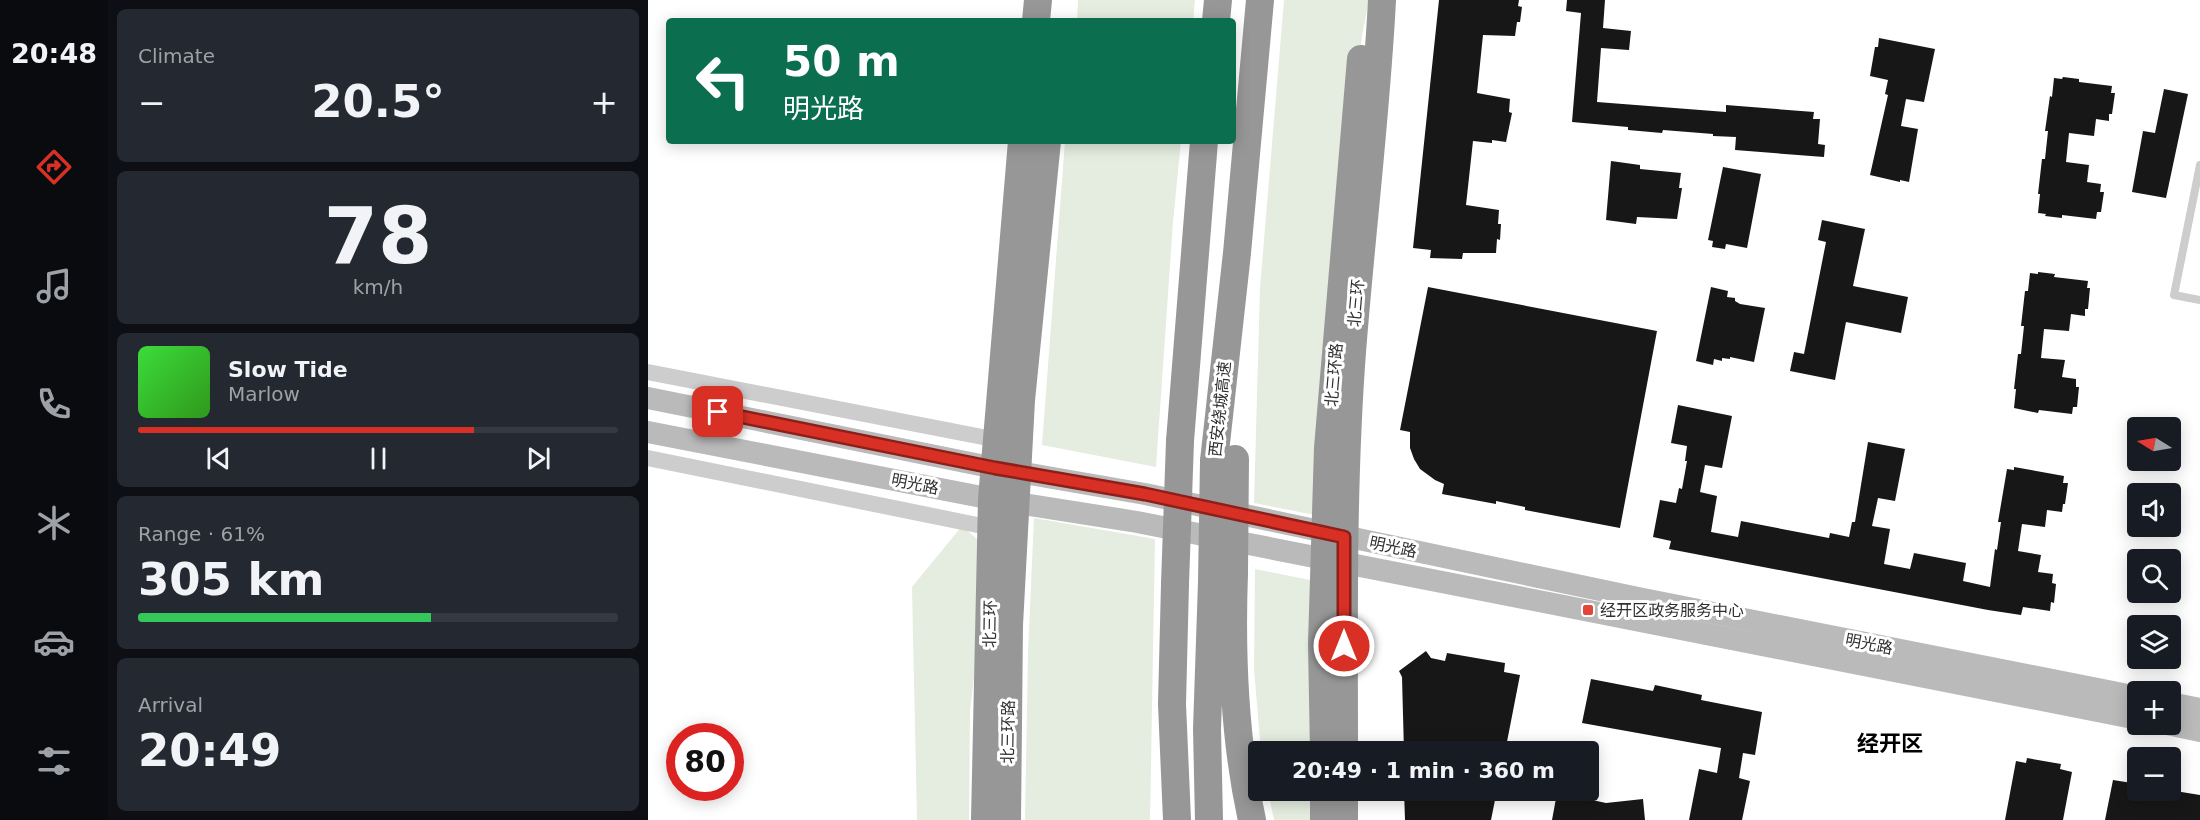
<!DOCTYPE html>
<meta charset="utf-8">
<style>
:root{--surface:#171b24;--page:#242831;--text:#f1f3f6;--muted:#9ea1a6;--line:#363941;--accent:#d93025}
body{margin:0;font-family:"DejaVu Sans","Noto Sans SC",sans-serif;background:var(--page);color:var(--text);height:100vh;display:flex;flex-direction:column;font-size:22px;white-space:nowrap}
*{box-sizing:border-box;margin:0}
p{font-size:20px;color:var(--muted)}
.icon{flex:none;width:33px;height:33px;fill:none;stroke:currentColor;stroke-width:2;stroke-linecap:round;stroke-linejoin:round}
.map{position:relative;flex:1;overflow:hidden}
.details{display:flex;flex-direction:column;gap:9px;padding:9px;background:#0d0f14;width:540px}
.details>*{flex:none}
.guide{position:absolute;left:18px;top:18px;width:570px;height:126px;border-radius:6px;box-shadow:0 3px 15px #0003;background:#0b6e4f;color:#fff;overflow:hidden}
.needle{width:39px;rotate:281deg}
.controls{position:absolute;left:1479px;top:417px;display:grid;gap:12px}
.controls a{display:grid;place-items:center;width:54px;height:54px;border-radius:6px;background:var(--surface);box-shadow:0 3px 15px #0003;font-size:30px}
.speed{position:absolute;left:18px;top:723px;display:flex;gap:12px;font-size:30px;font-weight:700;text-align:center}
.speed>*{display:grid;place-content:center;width:78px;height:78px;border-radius:50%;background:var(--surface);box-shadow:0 3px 15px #0003;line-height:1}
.speed .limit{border:9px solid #d22;background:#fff;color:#111}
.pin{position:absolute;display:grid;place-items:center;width:51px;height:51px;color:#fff;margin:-26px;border-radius:12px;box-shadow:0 3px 9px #0006}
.me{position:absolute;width:66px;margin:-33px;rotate:0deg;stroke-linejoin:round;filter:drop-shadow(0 0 4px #0008)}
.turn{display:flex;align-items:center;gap:21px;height:126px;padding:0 18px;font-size:27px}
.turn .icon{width:78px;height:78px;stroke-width:2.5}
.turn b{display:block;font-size:42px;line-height:51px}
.big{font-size:45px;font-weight:700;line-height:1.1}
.details .card{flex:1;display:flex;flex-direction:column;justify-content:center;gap:9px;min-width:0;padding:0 21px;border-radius:9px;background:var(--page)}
.details .dial{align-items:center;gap:0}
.dial b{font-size:78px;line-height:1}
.song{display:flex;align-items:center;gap:18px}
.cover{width:72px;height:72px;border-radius:9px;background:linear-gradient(135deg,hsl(120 70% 55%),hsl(110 70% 35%))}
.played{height:6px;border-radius:3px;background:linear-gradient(90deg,var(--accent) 70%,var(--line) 70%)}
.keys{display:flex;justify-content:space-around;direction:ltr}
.heat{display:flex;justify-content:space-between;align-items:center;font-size:33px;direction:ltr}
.charge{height:9px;border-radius:4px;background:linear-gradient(90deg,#34c759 61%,var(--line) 0)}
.trip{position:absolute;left:600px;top:741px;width:351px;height:60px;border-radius:6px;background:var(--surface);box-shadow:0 3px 15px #0003;font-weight:700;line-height:60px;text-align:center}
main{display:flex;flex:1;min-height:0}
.dock{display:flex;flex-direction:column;width:108px;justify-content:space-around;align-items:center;background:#090b0e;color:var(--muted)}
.dock .icon{width:42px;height:42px}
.dock .on{color:var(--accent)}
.dock b{font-size:27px;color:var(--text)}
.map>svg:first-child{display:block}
.green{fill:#e4eddf}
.building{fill:#171717}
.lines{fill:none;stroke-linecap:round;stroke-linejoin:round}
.lane{stroke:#cdcdcd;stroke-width:8}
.street{stroke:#cdcdcd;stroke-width:16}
.secondary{stroke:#bababa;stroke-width:22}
.highway{stroke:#979797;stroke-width:28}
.highway-bridge{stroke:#979797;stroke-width:28}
.route-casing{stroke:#8d1f18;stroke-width:15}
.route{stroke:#d93025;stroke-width:10}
.poi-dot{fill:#e34637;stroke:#fff;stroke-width:2}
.labels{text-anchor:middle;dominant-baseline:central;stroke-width:6;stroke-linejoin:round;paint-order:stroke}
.street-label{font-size:16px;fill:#303030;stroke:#fff}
.poi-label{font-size:16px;fill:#303030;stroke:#fff;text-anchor:start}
.district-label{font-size:22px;font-weight:bold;fill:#000;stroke:#fff}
</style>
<main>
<nav class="dock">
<b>20:48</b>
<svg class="icon on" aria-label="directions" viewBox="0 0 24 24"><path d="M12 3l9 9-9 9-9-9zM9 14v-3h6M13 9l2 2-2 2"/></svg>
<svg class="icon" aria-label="music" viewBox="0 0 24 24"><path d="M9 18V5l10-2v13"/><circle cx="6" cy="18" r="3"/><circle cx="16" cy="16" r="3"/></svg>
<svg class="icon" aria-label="phone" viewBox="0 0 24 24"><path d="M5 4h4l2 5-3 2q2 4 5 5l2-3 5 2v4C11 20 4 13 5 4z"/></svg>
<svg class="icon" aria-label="climate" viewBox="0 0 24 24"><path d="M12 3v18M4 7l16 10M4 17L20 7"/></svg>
<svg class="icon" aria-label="car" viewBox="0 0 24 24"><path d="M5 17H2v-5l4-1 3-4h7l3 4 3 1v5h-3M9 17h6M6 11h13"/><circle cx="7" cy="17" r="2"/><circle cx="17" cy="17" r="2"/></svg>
<svg class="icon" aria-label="filters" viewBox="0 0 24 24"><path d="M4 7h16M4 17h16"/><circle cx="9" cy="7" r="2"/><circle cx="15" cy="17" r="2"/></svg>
</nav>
<section class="details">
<div class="card"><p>Climate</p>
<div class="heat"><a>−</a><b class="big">20.5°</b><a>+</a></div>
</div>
<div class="card dial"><b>78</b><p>km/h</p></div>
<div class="card">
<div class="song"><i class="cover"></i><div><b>Slow Tide</b><p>Marlow</p></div></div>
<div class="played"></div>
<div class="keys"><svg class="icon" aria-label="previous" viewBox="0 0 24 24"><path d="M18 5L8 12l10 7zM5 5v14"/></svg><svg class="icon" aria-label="pause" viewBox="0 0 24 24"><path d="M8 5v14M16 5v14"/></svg><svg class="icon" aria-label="next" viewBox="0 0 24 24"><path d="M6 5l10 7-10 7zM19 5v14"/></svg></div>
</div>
<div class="card"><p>Range · 61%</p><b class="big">305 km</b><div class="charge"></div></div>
<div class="card"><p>Arrival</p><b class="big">20:49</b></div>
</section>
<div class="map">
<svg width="1552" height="820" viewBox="0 0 1552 820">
<rect width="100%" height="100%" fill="#fff"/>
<path class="green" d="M430,0H547L545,21H429Z
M636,0H721L714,36L700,164L677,517L606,503L612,288Z
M417,141H533L525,222L508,467L394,445Z
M386,518L507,539L502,820H377L380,652Z
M314,526L329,539L332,551L328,660L322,711L321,820H269L264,587Z
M607,569L672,582V751H613L606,669Z
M620,791H672L673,820H626Z"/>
<path class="building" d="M791,0H871L870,6L874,7L872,22H869L867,36L835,35L829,93L862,99L861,112L864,113L858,142L844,140V143L825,141L818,205L851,210L850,224H853L852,240L849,239L848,253H815L814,259L782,258L783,250L765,248Z
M919,0H957L955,28L983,31L981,50L953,48L949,102L1078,112V105L1166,112L1165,119H1172L1170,144L1177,145L1176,157L1087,150L1088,137L1065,136V134L1015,130L1014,133L980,130V127L924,122L933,13L918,11Z
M1231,38L1287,49L1276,102L1258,99L1253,126L1270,129L1261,182L1252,180V182L1222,175L1240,95L1237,94L1240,80L1222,76L1227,47H1230Z
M1415,77L1431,79V82L1464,86L1463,93H1467L1464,114H1461V121L1448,119L1446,136L1421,133L1418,162L1441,165L1439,182L1453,184L1452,192H1456L1453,212H1449L1448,219L1414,215V218L1397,216L1398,214L1390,213L1392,194H1390L1394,159H1397L1400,131H1397L1402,96L1404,97L1406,78L1414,79Z
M1516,89L1540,94L1518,198L1484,192L1495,131L1507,133Z
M963,161L992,165V169L1033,173L1031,188H1034L1029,219L989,217L988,224L958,220Z
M1075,167L1113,174L1099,248L1078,244L1077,249L1064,247L1065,241L1060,240Z
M1174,220L1217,229L1205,286L1260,297L1253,333L1198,322L1187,380L1142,371L1146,352L1156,354L1178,242L1170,240Z
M1390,272L1407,274L1406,277L1440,281L1439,288H1442L1440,309H1437V316L1423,314L1421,331L1396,329L1393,358L1417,360L1414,377L1428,379V387H1431L1429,407H1425L1424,414L1391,410L1390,413L1366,408L1368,389H1366L1370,354H1373L1376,326H1373L1377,291H1380L1382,273L1390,274Z
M780,287L1009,331L972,528L877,510V507L848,501V504L794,494L796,484L787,480L772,469L766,459L762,448V432L752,430Z
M1063,287L1080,291L1079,297L1087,298V301L1092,304L1117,308L1106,362L1082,357V359L1074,358V361L1066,359L1065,365L1048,361Z
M1030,405L1084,416L1074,468L1057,465L1052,492L1069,496L1063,532L1090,537L1093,521L1181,538L1182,533L1201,537L1204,522H1207L1220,442L1257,449L1247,501L1230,498L1224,526L1242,529L1236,564L1262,569L1266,553L1318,563L1315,581L1342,587L1347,549L1349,550L1353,522H1350L1359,469L1366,470V467L1416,476L1415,483H1420L1417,504H1415L1414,512L1399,510L1397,527L1374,524L1370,551L1393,555L1390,572L1405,574L1404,583L1408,584L1406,603L1403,602L1402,611L1375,607L1373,615L1340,610L1021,549L1023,541L1005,537L1012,500L1028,503L1031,488L1034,489L1039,461H1037L1039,446L1023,443Z
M778,651L783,658L797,661L799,653L857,663L856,672L872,675L857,752H756L754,677L751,671Z
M943,679L1005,691L1007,685L1054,695L1053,700L1114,712L1107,755L1095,753L1091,778L1102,781L1094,820H1041L1051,769L1069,773L1073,748L934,723Z
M1379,758L1413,764L1412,769L1424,772L1415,820H1357L1368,761L1378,763Z
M1465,780L1490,784V790H1521L1552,795V820H1457Z
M756,790H849L843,820H757Z
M924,790H937L935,798L958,803L995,799L997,820H904L909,793L923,796Z"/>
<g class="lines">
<path class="lane" d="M1552,165L1526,295L1552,300"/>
<path class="street" d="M0,372L350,440
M0,458L344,528"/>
<path class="secondary" d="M0,398L347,468L497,494L990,598L1490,697
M0,432L344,499L489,522L1490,719
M1522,703L1552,709
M1519,724L1552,731"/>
<path class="highway" d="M388,21L390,0
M568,21L570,0
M532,441L556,141
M566,461L589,253L612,0
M586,573C583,656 586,739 604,820
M527,584L524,704L529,820
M696,752C696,619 694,485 704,352C713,235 728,118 734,0
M676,790V820
M337,820L344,499L374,141
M561,820L559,729L564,582
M696,820V790"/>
<path class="highway-bridge" d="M586,573L587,459
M564,582L566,461
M527,584L532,441
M676,752L674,644L680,448L713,59
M359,820L361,625L373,400L399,141"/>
</g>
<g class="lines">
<g class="route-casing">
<path id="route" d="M70,412L347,468L497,494L696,537V646"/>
</g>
<use href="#route" class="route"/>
</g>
<rect class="poi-dot" x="934" y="604" width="12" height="12" rx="3"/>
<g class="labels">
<g class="street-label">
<text transform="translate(708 303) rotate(-85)">北三环</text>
<text transform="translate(686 375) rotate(-85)">北三环路</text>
<text transform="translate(572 409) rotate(-84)">西安绕城高速</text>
<text transform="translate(267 484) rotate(11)">明光路</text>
<text transform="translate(745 547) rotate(12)">明光路</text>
<text transform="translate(342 624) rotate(-89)">北三环</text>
<text transform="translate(1221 644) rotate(11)">明光路</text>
<text transform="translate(360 732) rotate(-89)">北三环路</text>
</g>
<g class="poi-label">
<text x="952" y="610">经开区政务服务中心</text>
</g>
<g class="district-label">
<text x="1242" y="743">经开区</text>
</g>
</g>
</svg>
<div class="controls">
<a><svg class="needle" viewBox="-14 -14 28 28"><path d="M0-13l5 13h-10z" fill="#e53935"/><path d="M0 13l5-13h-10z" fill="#9ea1a6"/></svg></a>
<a><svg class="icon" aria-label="sound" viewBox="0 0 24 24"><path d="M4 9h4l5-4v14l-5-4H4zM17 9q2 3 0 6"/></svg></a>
<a><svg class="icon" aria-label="search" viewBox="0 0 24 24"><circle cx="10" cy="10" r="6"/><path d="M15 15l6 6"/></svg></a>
<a><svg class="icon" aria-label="layers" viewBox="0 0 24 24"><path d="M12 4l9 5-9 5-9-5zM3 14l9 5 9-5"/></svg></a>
<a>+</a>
<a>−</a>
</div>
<div class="speed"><div class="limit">80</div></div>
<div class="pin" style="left:70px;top:412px;background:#d93025"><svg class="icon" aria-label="arrive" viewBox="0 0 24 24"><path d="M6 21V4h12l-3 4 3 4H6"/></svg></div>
<svg class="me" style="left:696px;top:646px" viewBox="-20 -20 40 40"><circle r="17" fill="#d93025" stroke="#fff" stroke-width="3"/><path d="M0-11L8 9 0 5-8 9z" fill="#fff"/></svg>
<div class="trip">20:49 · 1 min · 360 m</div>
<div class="guide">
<div class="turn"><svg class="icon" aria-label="left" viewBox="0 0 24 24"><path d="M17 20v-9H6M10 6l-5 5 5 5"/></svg><div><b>50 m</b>明光路</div></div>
</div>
</div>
</main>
